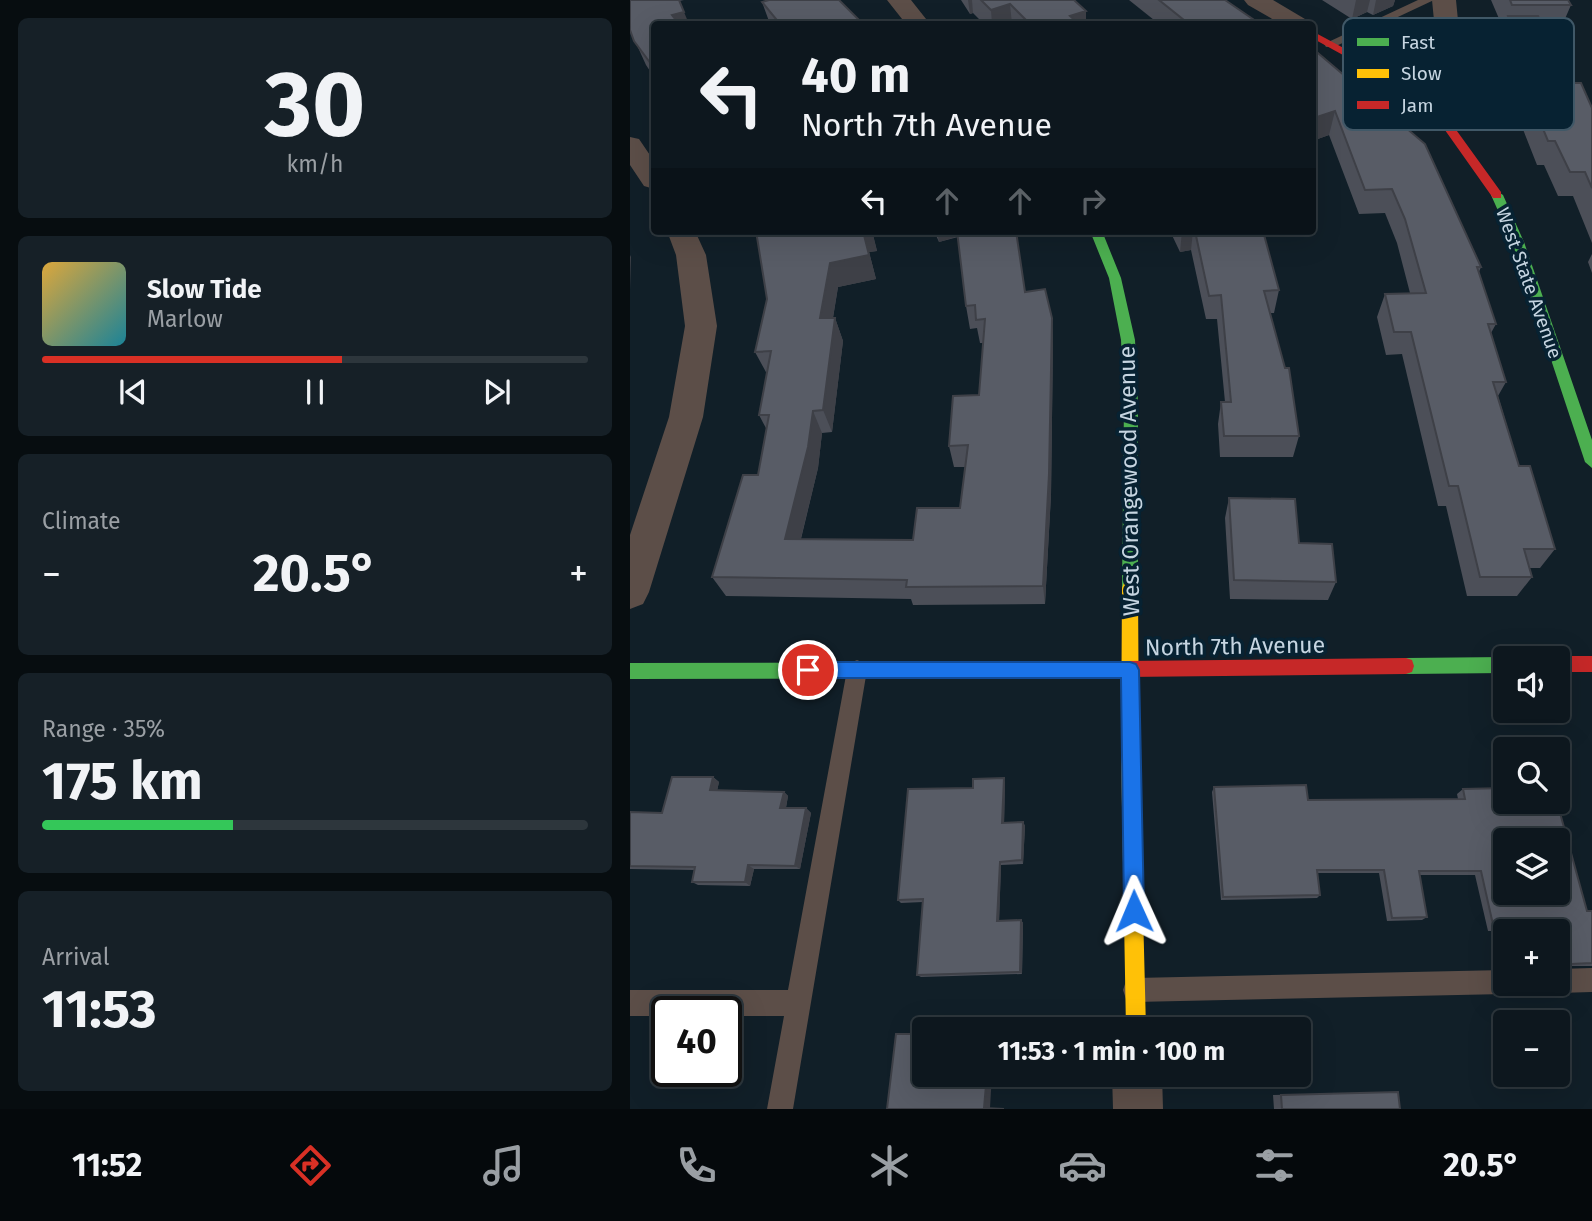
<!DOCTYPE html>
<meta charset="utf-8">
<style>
:root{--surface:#0d171e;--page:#162027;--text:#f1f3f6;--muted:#9a9fa4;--line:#2d363c;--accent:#d93025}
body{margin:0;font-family:"Fira Sans",sans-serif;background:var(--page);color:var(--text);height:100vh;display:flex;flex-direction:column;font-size:26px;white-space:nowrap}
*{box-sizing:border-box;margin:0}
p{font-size:23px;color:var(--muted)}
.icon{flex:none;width:38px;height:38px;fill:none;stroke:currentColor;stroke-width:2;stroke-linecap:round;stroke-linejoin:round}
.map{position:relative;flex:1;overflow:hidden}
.sheet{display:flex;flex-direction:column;gap:18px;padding:18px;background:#070d10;width:630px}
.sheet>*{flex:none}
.hud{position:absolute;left:21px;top:21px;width:665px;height:214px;border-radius:7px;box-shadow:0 7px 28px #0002,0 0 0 2px var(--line);background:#0d171e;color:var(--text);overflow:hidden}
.controls{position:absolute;left:863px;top:646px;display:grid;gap:14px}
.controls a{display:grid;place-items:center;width:77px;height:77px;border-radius:7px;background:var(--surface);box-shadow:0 7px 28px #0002,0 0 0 2px var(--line);font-size:35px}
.speed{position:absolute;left:21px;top:996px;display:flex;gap:14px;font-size:35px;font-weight:700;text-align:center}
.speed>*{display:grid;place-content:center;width:91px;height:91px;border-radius:50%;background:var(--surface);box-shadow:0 7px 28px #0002,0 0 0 2px var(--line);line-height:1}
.speed .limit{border:4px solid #111;border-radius:10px;background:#fff;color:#111}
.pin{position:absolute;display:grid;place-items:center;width:60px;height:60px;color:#fff;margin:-30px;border:4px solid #fff;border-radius:50%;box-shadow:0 2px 7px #0007}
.me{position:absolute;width:77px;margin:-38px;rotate:359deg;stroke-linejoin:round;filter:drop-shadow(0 0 5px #0008)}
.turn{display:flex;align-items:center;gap:24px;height:147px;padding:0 35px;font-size:32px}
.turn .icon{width:91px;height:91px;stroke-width:2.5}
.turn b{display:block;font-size:49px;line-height:60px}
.lanes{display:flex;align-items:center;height:66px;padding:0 35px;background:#0003;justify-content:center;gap:35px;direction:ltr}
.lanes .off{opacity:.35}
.big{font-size:52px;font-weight:700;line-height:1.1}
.sheet .card{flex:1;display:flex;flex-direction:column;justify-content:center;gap:10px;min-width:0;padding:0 24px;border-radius:10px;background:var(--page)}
.sheet .dial{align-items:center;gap:0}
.dial b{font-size:91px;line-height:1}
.song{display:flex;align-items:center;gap:21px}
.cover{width:84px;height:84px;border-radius:10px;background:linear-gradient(135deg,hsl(40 70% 55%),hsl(190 70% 35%))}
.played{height:7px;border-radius:4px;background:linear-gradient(90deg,var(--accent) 55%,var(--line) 55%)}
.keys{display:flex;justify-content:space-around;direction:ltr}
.heat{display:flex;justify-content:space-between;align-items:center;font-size:38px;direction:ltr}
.charge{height:10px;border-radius:5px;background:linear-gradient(90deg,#34c759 35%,var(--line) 0)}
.trip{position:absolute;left:282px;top:1017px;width:399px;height:70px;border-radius:7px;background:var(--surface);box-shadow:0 7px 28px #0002,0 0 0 2px var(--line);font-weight:700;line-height:70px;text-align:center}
.menu{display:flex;height:112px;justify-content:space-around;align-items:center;background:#05090c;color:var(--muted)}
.menu .icon{width:49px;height:49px}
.menu .current{color:var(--accent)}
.menu b{font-size:32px;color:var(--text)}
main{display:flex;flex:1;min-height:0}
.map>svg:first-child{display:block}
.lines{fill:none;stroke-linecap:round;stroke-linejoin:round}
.lane{fill:#5c4e48;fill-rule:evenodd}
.street{fill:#5c4e48;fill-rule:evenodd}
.fast{fill:#4caf50;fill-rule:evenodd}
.slow{fill:#ffc107;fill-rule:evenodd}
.jam{fill:#c62828;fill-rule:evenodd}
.wall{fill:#4c4f58}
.shaded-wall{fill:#3e4047}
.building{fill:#585c66;stroke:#3e4047;stroke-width:2;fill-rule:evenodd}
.route{fill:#1a73e8;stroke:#114b97;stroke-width:2}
.labels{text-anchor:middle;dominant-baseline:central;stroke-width:7;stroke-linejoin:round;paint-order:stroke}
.far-street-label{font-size:19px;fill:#c6d5e1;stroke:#072232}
.street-label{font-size:23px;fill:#c6d5e1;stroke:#072232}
.key{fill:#072232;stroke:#405867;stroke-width:2}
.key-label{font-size:19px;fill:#c6d5e1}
</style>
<main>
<section class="sheet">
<div class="card dial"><b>30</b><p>km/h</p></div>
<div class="card">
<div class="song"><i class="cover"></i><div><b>Slow Tide</b><p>Marlow</p></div></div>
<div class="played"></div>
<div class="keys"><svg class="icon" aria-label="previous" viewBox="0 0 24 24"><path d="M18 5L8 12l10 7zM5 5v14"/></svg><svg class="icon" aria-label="pause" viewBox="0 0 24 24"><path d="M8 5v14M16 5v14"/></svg><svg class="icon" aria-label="next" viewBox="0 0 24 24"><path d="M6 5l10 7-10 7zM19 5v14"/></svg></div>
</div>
<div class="card"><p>Climate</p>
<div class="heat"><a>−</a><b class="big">20.5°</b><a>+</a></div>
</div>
<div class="card"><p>Range · 35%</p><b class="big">175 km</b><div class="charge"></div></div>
<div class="card"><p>Arrival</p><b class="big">11:53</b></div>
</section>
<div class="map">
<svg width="962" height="1109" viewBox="0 0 962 1109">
<rect width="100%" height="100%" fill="#111f28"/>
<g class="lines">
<path class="lane" d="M788,0H804L704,47H696L694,44Z
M227,660L234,663L237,670L163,1109H137L154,1016H96V1012H37V1016H0V990H158L217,670L220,663Z
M962,968V992L928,993L919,990L917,984H928V969Z
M875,970V984H887L884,991L875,994L505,1002L496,999L493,990L496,981L505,978Z"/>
<path class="street" d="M257,0H281L300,24H276Z
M614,0H643L675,19L679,24H651L618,5Z
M802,0H826L831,51L810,97L806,102L797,105L788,102L784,97L807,51Z
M0,137L9,139L24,161V189L14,186L0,165Z
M37,231H65L76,255L87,326L73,417L19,592L13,604L0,609V535L39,417L55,326L46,255Z
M482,1074H532L533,1109H483Z"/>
<path class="fast" d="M867,191L873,195L894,242L962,440V468L955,462L882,242L861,195Z
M460,231H472L491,278L505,340L508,403V588L506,593L500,595L494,593L492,588L494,403L491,340L479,278Z
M875,657L877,658H875V673L776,674L770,672L768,666L770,660L776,658Z
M398,662L404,664L406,670L404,676L398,678L0,679V663Z"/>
<path class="slow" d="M500,581L506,583L508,588L509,752L516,1029H496L491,752L492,588L494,583Z"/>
<path class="jam" d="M682,31L801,95L871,192V198H863L793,99L682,38Z
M928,656H962V672H928V658H923Z
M776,658L782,660L784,666L782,672L776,674L398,678L392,676L390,670L392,664L398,662Z"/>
</g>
<path class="wall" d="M0,0H54L49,1L24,24V77L16,65L0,30Z
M331,0H444L456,11V24H354L343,13L340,14Z
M499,0H595L630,24H529Z
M692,0H765L763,6L743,15L737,12L722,19Z
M861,0H938L941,5L931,28H913L937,83L962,108V243L943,196H928L914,165H907L865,58L870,44L869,40L873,28Z
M132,2L233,24H140Z
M682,48L851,267L849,272L866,324L861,333L876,382L868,396L889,466L925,549L910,568H899L902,577L887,596H837L816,506H808L772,354L756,355L747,317L755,294L780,293L767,243L755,213L729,214L699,135L682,141Z
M126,231H242L247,251L239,252L246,279L208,287L203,318H205L213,341L202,432L192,433L188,468L171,539L283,540L330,508L335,467H324L319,446L349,395L353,343H350L347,328L340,329L336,306L328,237L309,242L304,231H386L395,292L422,318L423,341L421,495L415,604L283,605L281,599L96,596L82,577L128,475L137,430L129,415L137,374L125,352L137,299Z
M540,231H633L649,290L644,313H640L669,436L663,457H590L588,424L591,402H595L587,319H576L561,250L550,252Z
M962,254V273L958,262Z
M599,498L669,543L706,582L698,600L600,599L595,518Z
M83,777L89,782L87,791L154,792L158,796L156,808H176L181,813L170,869H124L120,886L68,885L62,882L64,870L0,869V812L32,813Z
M375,782L374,823L393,822L395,826L393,864L371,865L369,921L391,920L393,923L392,974L291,977L287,975L293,902L271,903L268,900Z
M584,787L678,800L828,799L827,794L833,789L957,911H962V966H934L928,941V931L925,930L858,931L845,875H790L797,917L792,920L757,921L749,873H687L690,895L687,898L591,900L582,792Z
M768,1092L770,1109H644L643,1095Z"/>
<path class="shaded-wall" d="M338,0H342L343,13L340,14Z
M726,0H740L737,12L722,19Z
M746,0H765L763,6L743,15Z
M380,4L382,24H362L361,10Z
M456,11V24H440V16Z
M54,12L59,24H45L42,15Z
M705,111L699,135L682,141V127L684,118Z
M233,231H242L247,251L239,252L246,279L208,287L199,341L190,318L200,263Z
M307,231H328L329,236L309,242Z
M552,231H563L561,250L550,252Z
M0,255L1,257L0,290Z
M205,318L213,341L202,432L193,410Z
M422,318L423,341L421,495L415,604L413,586Z
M183,411L192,433L188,468L166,558L155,539Z
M83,777L89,782L86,795L80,790Z
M374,778L375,782L374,827L372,823Z
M154,792L158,796L155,812L150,808Z
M176,808L181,813L170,869L165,866Z
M393,822L395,826L393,864L392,860Z
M370,862L371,865L369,924L367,921Z
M118,865L124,869L120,886L115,882Z
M391,920L393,923L392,974L390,972Z
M357,1074H362L360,1108H354Z"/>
<path class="building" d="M0,0H49L54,12L42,15L49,24H24V68L4,41L0,30Z
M139,0H209L233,24H150L132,2Z
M351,0H444L456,11L440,16L449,24H400L380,4L361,10Z
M529,0H595L630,24H571L567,21L559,24Z
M880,0H938L941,5H882Z
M878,16H908L937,83H951L962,108V188L955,172H940L925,141H918L874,34H885Z
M682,48L795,144L851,267H847L866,324H858L876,382H863L889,466H900L925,549H894L902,577H850L828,486H819L781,332H764L755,294L796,293L775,219L762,189L735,190L705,111L684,118L682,116Z
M126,231H233L239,255L200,263L190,318H205L193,410L183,411L178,447L155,539L283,540L287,508H330L338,445L319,446L323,396L349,395L355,319L346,320L345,305L336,306L327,231H386L395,292L415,289L422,318L419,474L413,586L276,587L277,580L82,577L113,475H128L139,415H129L141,351L125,352L137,299Z
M565,231H633L649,290L634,291L655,368H659L669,436H594L591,402H601L591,295L579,296Z
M599,498L665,499L669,543L702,544L706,582L604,580Z
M42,777H83L80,790L154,792L150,808H176L165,866L118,865L115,882H62L65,867L0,866V812L32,813Z
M374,778L372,823L393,822L392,860L370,862L367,921L391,920L390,972L287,975L293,899L268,900L278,789L343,788V779Z
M676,785L678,800L835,799L833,789L875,788V802H927L957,911H962V963L941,964L933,927L864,929L851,871H789L797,917L762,918L754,870H687L690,895L593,897L584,787ZM875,840H928V892H875Z
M266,1034H294V1074H357L354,1108L374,1109H257Z
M768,1092L770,1109H652L651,1095Z"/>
<path class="route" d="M178,662H500L506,664L509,670L514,911L511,918L504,921L497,918L494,911L491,678H178L172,676L169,670L172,665Z"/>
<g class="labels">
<g class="far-street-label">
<text transform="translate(899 283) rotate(70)">West State Avenue</text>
</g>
<g class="street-label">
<text transform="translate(499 481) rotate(-91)">West Orangewood Avenue</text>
<text transform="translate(605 646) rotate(-1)">North 7th Avenue</text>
</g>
</g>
<rect x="713" y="18" width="231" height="112" rx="10" class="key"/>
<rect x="727" y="38" width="32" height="8" fill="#4caf50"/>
<rect x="727" y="69" width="32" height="9" fill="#ffc107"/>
<rect x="727" y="101" width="32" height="8" fill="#c62828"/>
<g class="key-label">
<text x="771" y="49">Fast</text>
<text x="771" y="80">Slow</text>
<text x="771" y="112">Jam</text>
</g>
</svg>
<div class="controls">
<a><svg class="icon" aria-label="sound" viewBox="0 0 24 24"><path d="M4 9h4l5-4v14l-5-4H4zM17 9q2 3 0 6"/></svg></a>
<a><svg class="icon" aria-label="search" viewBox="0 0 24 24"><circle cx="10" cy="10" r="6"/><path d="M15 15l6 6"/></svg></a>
<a><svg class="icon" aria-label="layers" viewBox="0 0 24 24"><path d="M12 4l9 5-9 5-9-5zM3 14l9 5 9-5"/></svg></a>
<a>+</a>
<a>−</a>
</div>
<div class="speed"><div class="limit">40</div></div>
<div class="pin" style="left:178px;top:670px;background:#d93025"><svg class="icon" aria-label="arrive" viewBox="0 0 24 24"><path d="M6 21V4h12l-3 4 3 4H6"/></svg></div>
<svg class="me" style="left:504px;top:911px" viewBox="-20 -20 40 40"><path d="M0-17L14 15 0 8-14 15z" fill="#1a73e8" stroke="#fff" stroke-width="4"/></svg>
<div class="trip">11:53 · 1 min · 100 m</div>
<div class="hud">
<div class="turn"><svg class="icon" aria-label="left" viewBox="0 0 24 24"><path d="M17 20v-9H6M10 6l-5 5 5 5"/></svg><div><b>40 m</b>North 7th Avenue</div></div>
<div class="lanes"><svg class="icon" aria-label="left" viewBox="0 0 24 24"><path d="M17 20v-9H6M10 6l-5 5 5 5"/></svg><svg class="icon off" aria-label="ahead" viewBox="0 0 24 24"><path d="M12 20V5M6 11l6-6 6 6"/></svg><svg class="icon off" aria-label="ahead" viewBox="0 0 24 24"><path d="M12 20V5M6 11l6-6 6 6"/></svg><svg class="icon off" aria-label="right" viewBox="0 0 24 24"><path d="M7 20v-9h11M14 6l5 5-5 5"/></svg></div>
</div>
</div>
</main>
<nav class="menu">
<b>11:52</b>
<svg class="icon current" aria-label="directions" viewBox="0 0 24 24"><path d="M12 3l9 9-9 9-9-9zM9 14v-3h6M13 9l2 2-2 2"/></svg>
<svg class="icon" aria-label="music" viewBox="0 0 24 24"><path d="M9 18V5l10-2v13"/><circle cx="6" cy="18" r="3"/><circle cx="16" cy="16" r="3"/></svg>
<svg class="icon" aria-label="phone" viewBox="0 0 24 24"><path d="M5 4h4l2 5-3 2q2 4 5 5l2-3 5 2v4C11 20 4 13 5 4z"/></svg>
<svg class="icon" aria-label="climate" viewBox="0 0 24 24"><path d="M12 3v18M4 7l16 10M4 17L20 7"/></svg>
<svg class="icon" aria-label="car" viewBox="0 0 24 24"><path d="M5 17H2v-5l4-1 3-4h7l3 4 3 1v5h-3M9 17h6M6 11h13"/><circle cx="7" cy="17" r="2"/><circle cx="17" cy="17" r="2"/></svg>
<svg class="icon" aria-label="filters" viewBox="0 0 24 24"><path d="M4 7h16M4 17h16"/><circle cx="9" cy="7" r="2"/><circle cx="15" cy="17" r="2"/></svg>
<b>20.5°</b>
</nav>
